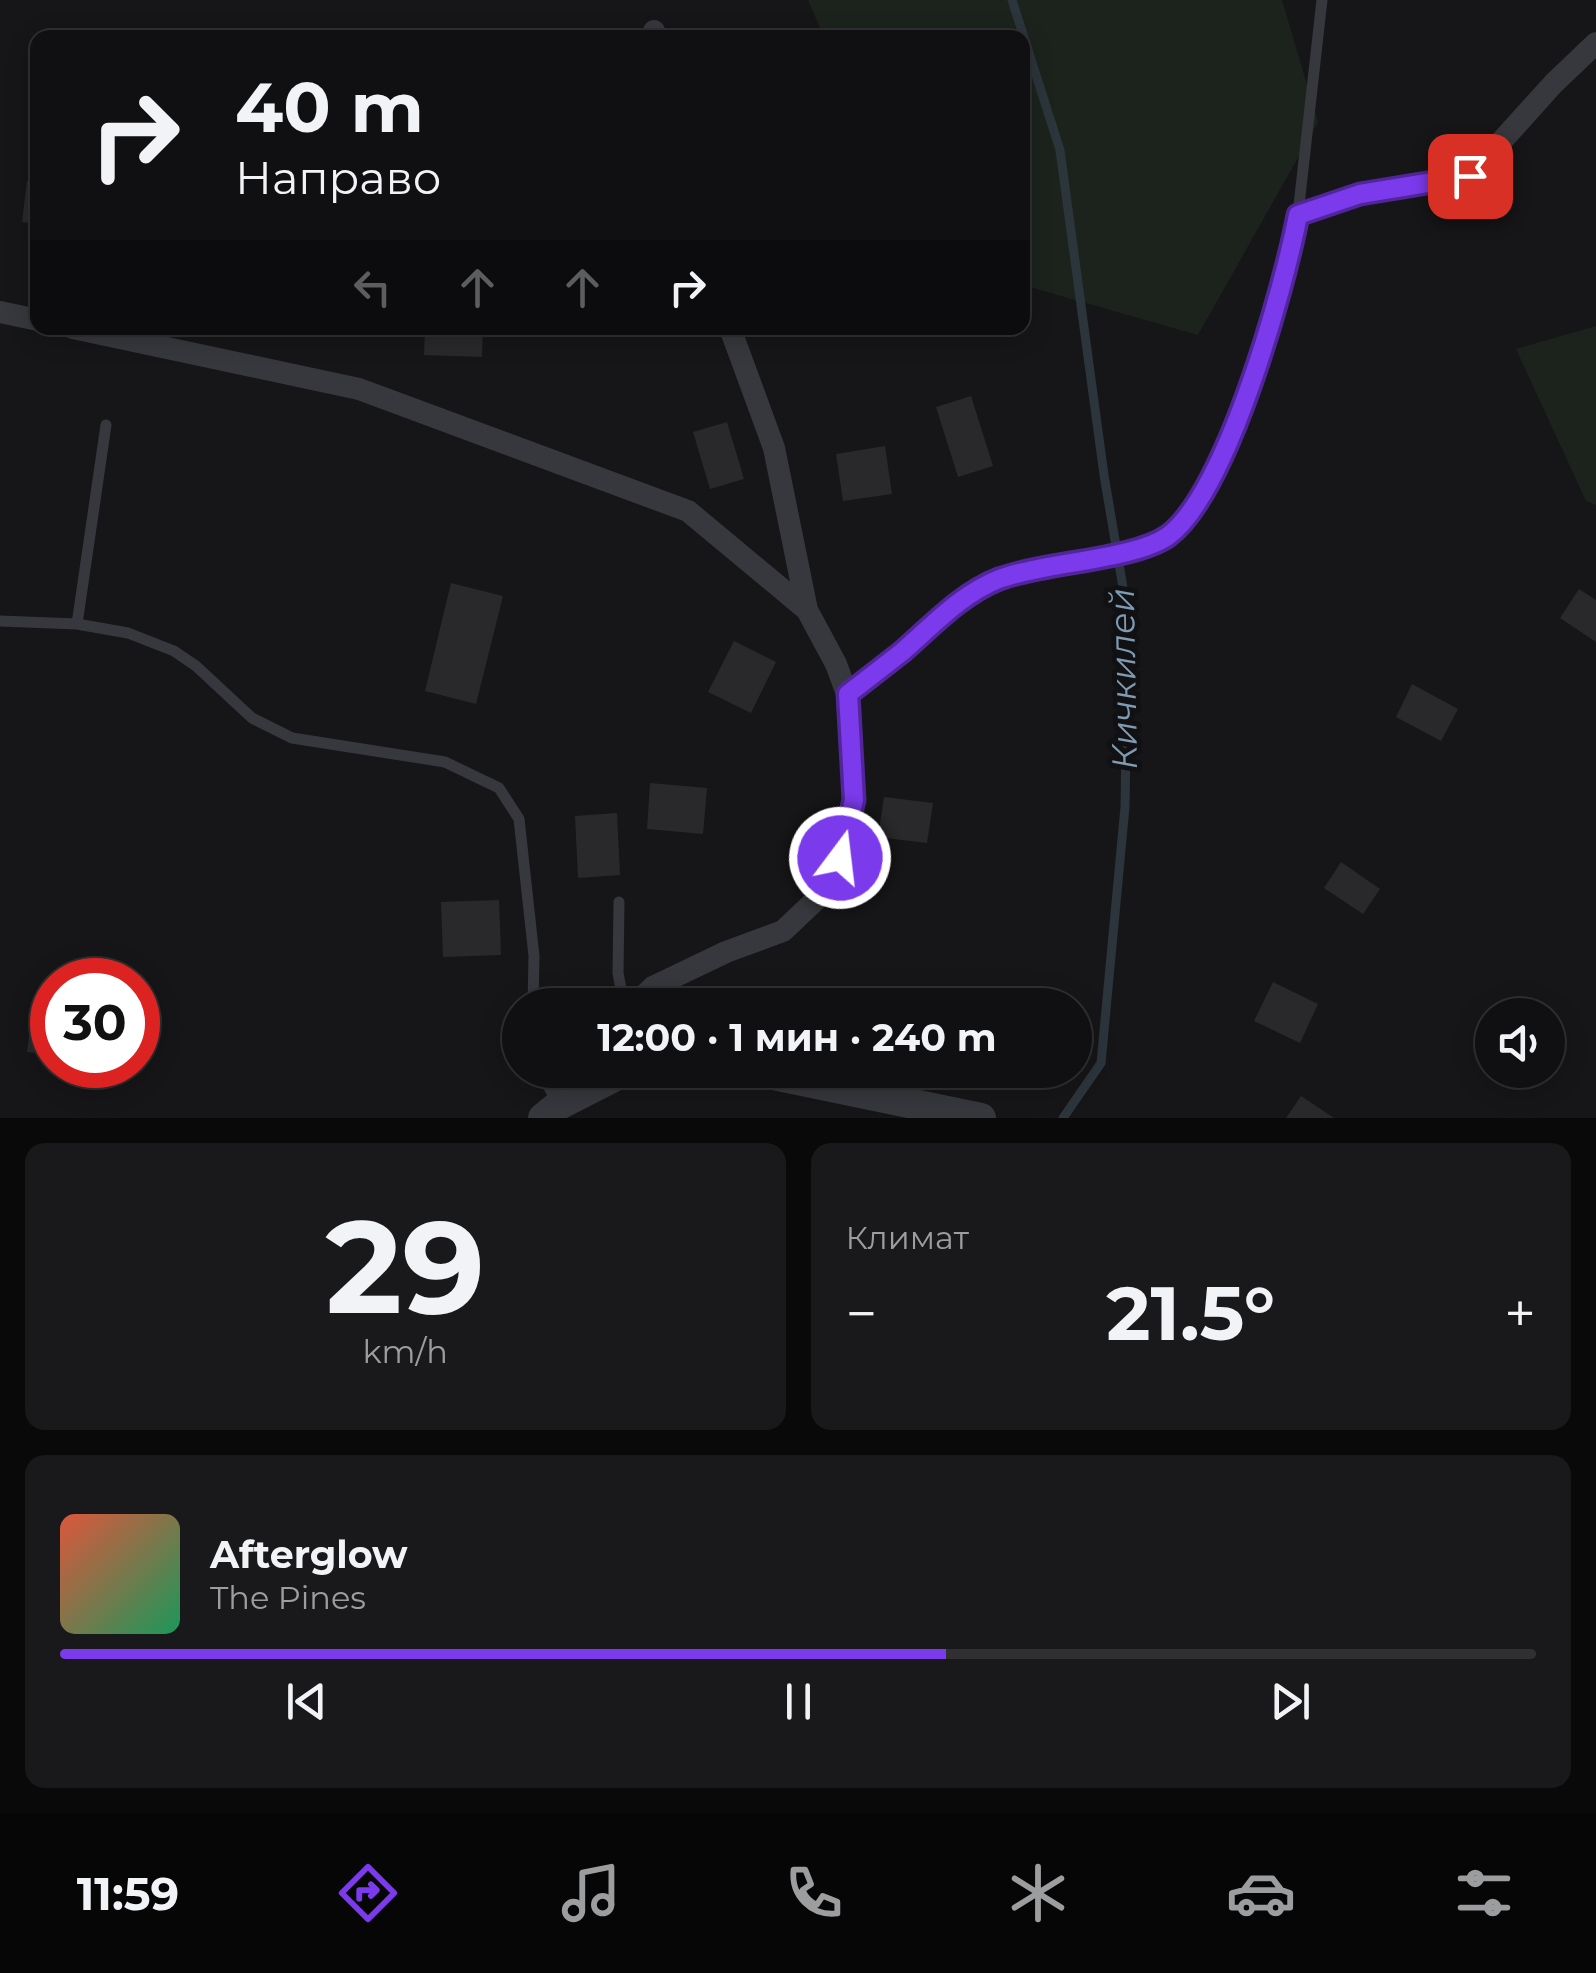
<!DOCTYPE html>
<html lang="ru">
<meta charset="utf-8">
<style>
:root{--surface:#101012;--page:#19191b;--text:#f1f3f6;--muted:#9c9d9f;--line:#303032;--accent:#7c3aed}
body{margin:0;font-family:Montserrat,sans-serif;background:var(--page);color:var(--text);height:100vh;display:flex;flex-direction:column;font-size:38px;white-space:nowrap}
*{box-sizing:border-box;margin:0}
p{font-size:32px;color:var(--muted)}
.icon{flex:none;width:55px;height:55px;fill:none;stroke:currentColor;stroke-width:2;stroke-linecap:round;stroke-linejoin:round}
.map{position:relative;height:1118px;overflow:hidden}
.side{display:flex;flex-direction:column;gap:25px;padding:25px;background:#09090a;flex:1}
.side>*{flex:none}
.top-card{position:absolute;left:30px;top:30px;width:1000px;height:305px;border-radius:20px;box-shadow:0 5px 25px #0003,0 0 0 2px var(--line);background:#101012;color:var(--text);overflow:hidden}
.fabs{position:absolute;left:1475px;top:998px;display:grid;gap:20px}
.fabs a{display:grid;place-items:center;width:90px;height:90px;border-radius:50%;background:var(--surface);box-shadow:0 5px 25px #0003,0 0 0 2px var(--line);font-size:50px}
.speed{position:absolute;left:30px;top:958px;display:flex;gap:20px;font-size:50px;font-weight:700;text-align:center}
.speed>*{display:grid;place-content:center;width:130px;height:130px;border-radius:50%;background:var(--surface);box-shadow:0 5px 25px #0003,0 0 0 2px var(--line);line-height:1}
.speed .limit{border:15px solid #d22;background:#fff;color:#111}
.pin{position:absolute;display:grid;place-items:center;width:85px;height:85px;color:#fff;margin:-42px;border-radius:20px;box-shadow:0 5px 15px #0006}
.me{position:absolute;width:110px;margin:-55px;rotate:15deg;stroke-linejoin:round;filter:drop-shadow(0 0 8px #0008)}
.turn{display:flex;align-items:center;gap:35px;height:210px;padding:0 40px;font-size:45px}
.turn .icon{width:130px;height:130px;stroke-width:2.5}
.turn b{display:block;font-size:70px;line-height:85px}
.lanes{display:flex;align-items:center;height:95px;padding:0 40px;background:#0003;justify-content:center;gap:50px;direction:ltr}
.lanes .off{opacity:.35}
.big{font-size:75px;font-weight:700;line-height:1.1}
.side .widget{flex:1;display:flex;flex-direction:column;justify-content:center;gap:15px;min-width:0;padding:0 35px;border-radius:20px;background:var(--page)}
.side .dial{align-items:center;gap:0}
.dial b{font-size:130px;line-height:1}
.song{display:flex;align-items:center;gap:30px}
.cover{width:120px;height:120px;border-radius:15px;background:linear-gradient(135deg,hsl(10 70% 55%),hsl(150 70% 35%))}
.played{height:10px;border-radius:5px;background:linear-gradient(90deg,var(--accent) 60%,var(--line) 60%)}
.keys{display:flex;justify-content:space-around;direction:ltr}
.heat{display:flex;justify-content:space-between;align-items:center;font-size:55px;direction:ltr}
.side .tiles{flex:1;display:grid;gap:25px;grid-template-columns:1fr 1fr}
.widget:last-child{grid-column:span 2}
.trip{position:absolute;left:502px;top:988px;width:590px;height:100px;border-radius:50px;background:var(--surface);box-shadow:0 5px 25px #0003,0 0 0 2px var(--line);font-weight:700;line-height:100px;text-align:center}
.tab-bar{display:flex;height:160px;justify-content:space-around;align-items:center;background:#060607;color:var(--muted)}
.tab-bar .icon{width:70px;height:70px}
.tab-bar .current{color:var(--accent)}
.tab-bar b{font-size:45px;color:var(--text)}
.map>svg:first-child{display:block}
.green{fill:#1c231d}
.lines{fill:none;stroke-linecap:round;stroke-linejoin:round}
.stream{stroke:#2c353c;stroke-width:9}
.building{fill:#29292c}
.service{stroke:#37383d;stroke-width:11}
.minor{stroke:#37383d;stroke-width:22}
.tertiary{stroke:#37383d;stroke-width:30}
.route-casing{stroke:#51269a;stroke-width:25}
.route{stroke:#7c3aed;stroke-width:18}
.labels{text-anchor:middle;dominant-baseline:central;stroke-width:10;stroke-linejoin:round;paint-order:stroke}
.water-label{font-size:35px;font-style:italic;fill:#7f9bb3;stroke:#111113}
</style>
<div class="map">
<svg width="1596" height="1118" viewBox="0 0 1596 1118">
<rect width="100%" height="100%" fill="#161618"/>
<path class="green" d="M808,0H1282L1318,122L1198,335L1023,285L1022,38L824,37Z
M1596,326V505L1586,501L1516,349Z"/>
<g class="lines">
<path class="stream" d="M1012,0L1060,150L1104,475L1128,617L1125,807L1101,1063L1063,1118"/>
</g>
<path class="building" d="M27,181L38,182V224L22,222Z
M425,328H483L482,357L424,355Z
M971,396L993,466L958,477L936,407Z
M727,422L744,479L710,489L693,432Z
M885,446L892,494L843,501L836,454Z
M451,583L503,596L476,704L425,691Z
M1579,589L1596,600V642L1560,618Z
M734,641L776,662L751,713L708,692Z
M1412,684L1458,709L1441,741L1396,717Z
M650,783L707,788L703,834L647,829Z
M884,797L933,803L927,843L878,837Z
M617,813L620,875L578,878L575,816Z
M1341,862L1380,889L1363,914L1324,888Z
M499,900L501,955L443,957L441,902Z
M1273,982L1318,1004L1300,1043L1254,1021Z
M33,1002L52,1004V1055L27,1052Z
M1301,1096L1334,1118H1286Z"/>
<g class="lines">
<path class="service" d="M1298,214L1322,0
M0,621L77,624L106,425
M77,624L128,633L174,651L196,666L252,718L292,738L445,762L499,788L519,819L534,956L533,1005
M619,902L618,973L624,1005
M539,1070L559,1105"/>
<path class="minor" d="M654,31L656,38
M0,312L38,320
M73,328L359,389L688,511L807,610L836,664L847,694L854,800L839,858L821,895L783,931L726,952L653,987L634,1005
M730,328L774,448L807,610
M847,694C865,680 884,666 901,652C932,626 961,593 999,579C1045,563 1134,560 1168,536C1227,494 1284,287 1298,215L1360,194L1470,176L1554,83L1596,43"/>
<path class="tertiary" d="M543,1118L559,1105L618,1075L754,1071L981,1118"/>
</g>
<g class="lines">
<g class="route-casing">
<path id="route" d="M840,858L854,800L848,694C866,680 884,666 902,652C932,626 961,594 999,579C1045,562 1134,560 1168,536C1227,493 1284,288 1298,215L1360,194L1470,176"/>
</g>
<use href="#route" class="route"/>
</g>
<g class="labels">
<g class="water-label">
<text transform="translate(1123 679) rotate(-91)">Кичкилей</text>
</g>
</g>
</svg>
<div class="fabs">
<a><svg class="icon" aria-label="sound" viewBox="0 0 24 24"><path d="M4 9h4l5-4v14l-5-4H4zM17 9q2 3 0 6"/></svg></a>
</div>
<div class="speed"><div class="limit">30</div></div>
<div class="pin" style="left:1470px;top:176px;background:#d93025"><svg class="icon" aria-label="arrive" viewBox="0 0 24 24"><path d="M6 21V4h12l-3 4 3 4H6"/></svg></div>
<svg class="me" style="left:840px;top:858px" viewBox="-20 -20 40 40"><circle r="17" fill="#7c3aed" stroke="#fff" stroke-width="3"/><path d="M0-11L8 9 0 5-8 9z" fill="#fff"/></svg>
<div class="trip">12:00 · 1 мин · 240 m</div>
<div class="top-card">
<div class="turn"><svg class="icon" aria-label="right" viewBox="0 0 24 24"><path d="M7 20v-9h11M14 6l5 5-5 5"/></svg><div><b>40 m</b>Направо</div></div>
<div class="lanes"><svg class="icon off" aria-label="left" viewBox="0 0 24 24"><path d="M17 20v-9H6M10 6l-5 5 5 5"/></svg><svg class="icon off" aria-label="ahead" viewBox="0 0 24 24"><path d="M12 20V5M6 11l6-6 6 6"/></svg><svg class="icon off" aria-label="ahead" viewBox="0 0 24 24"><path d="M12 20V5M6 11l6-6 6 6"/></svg><svg class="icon" aria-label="right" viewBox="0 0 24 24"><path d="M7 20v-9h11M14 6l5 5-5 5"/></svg></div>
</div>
</div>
<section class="side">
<div class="tiles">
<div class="widget dial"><b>29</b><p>km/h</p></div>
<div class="widget"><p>Климат</p>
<div class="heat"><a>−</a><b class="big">21.5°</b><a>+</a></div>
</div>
<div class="widget">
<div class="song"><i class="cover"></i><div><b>Afterglow</b><p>The Pines</p></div></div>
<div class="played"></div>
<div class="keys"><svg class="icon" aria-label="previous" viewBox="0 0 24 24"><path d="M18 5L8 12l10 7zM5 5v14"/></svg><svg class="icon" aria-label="pause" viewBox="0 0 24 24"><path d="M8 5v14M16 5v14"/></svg><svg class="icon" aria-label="next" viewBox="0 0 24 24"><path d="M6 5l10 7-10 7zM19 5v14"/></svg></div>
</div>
</div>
</section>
<nav class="tab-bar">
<b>11:59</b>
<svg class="icon current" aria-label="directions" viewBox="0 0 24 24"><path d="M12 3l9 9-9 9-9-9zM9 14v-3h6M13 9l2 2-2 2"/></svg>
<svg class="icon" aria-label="music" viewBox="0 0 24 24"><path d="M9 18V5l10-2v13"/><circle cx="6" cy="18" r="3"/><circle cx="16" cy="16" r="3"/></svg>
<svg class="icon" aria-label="phone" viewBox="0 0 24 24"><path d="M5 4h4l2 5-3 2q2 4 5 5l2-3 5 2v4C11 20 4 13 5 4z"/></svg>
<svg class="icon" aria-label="climate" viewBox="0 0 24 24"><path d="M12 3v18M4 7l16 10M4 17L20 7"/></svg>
<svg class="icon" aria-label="car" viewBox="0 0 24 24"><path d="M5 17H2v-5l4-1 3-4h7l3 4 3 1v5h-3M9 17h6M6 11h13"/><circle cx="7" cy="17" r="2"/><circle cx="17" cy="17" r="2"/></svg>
<svg class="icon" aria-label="filters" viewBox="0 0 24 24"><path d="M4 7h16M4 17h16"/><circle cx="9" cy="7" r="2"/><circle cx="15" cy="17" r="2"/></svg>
</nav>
